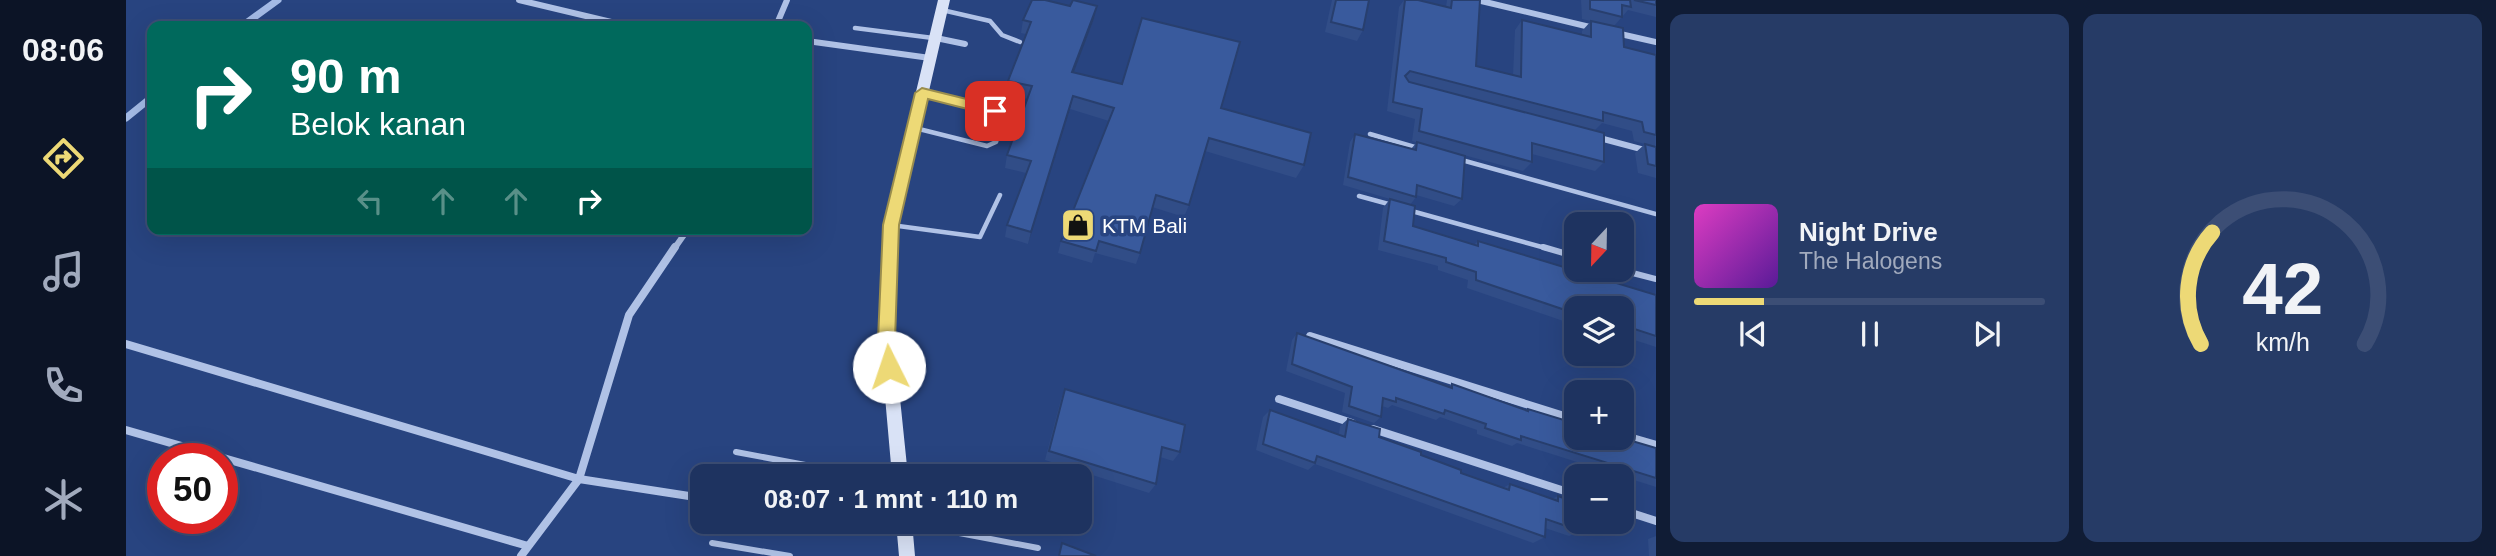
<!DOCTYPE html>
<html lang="id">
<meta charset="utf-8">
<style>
:root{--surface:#1e3360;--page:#263b66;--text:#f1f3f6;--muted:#a1aabd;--line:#3c4e75;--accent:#edd976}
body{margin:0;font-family:Helvetica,sans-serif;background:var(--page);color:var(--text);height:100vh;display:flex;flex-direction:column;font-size:26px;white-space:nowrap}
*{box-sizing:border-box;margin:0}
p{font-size:23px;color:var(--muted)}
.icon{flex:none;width:38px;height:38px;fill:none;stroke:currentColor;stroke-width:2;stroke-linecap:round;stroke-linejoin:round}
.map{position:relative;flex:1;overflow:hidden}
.details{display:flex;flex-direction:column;gap:14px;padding:14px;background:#101c35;width:840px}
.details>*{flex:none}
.top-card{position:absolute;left:21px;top:21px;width:665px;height:214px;border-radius:14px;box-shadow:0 7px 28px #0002,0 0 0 2px var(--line);background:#00695c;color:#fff;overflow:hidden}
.needle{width:46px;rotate:202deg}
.fabs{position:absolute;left:1438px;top:212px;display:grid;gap:14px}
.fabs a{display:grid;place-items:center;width:70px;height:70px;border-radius:14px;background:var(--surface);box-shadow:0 7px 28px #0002,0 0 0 2px var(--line);font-size:35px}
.speed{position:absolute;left:21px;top:443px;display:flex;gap:14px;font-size:35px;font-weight:700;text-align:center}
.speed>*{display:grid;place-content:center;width:91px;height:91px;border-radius:50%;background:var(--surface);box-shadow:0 7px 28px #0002,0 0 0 2px var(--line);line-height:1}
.speed .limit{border:10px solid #d22;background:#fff;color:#111}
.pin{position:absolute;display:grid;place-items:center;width:60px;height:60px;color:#fff;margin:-30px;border-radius:14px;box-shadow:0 4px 10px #0006}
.me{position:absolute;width:77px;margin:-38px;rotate:356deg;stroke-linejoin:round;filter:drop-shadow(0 0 5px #0008)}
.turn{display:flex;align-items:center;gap:24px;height:147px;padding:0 28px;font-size:32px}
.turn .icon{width:91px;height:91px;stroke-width:2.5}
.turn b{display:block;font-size:49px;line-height:60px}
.lanes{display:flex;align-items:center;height:66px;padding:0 28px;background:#0003;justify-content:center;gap:35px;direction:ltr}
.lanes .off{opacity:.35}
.details .widget{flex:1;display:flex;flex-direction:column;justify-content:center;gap:10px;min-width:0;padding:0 24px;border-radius:14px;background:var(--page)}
.details .dial{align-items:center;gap:0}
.dial svg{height:182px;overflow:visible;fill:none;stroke:var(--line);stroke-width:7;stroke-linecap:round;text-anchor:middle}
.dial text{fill:var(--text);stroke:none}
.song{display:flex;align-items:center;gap:21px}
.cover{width:84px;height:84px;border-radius:10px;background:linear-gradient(135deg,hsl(310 70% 55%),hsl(270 70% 35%))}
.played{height:7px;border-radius:4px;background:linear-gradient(90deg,var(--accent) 20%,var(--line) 20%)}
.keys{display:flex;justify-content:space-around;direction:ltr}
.details .tiles{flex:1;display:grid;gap:14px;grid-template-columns:repeat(2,1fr)}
.trip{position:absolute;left:564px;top:464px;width:402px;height:70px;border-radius:14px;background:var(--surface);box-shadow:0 7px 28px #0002,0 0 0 2px var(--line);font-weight:700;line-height:70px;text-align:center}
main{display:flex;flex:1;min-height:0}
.tab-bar{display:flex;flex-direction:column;width:126px;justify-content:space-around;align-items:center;background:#0c1426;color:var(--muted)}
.tab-bar .icon{width:49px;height:49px}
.tab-bar .selected{color:var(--accent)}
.tab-bar b{font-size:32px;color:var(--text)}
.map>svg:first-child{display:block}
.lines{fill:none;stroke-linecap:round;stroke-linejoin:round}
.stream{stroke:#a4bbe6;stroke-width:7}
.lane-far1{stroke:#b0c2e6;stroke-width:4.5}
.lane{stroke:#b0c2e6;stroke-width:6}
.street-far1{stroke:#b0c2e6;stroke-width:6}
.street{stroke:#b0c2e6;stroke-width:8}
.secondary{fill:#d9e2f6;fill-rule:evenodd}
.wall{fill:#314d87}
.shaded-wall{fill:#283f6e}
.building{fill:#395a9d;stroke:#283f6e;stroke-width:2}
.route{fill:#edd976;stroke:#9a8d4d;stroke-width:2}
.labels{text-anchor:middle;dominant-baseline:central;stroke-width:7;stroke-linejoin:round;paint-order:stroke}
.poi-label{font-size:21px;fill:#fff;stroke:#284480;text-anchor:start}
</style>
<main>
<nav class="tab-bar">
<b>08:06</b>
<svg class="icon selected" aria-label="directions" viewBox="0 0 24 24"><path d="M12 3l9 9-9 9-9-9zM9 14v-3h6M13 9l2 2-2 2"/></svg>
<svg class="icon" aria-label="music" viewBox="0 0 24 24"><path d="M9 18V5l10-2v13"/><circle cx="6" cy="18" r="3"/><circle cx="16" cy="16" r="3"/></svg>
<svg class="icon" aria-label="phone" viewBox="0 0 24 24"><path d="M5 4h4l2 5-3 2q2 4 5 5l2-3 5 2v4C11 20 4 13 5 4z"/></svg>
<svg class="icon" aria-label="climate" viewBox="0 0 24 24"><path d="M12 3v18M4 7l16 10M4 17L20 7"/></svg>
</nav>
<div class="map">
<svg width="1530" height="556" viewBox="0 0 1530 556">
<rect width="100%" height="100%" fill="#284480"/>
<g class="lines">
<path class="stream" d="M116,26L152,0
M0,118L26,97"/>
<path class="lane-far1" d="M816,10L864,21L876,35L894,42
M729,28L807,38
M789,128L861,146L870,142L877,119L869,111L796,93
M1244,134L1292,148
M1332,159L1530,214
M1233,196L1266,205
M1282,210L1423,249
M765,225L854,237L874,195"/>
<path class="lane" d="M1417,247L1451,257
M1495,270L1530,279
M610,452L738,476
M780,528L828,532L912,548
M586,543L664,556"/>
<path class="street-far1" d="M393,0L502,26
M1351,0L1468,28
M650,26L661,0
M1490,33L1530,42
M810,38L839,44
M681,41L804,58
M1470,137L1530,153
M548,249L562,229"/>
<path class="street" d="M549,247L503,315L453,479L576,498
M1184,336L1451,420
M0,344L453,479L395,556
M1153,399L1226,423
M1247,429L1451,495
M0,430L402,546
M1496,435L1530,445
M1496,510L1530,521
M724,522L778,528"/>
<path class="secondary" d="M812,0H824L772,225L768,340L782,476H766L754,340L758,225Z
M770,522H786L789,556H773Z"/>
</g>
<path class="wall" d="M1206,0H1243L1237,30L1231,41L1199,32Z
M1278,0H1292L1320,7L1321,0H1354L1350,66L1387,76L1389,30L1396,20L1456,35V31L1465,21L1456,19L1455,0H1530V17L1502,10L1488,26L1498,47L1530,55V178L1512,173L1509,153L1519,144L1508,141L1506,131L1476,123L1468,131L1478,162L1469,171L1406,154V162L1397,171L1286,141L1289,119L1261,111L1273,7Z
M944,6H971L968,19L947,72L1095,108L1178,165L1170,178L1079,151L1063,205L1058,217L1026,207L1014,253L1010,264L969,253L966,263L932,253L935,241L983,121L944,109L902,244L879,237L881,225L900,173L879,168L881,155L901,99L880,93L882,81L900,34L895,33L897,20Z
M1229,134L1285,149L1291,142L1336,199L1328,206L1290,195V197L1284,205L1287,226L1348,245L1352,241L1530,295V347L1496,336V308H1451V322L1449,321L1446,324L1341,288L1342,280L1312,270V266L1252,250L1257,208L1264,199L1217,185L1224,142Z
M1171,333L1322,387L1326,384L1399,410L1402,409L1530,448V487L1391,443L1386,446L1351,434V430L1314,417L1310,420L1266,405L1262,408L1256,406L1255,417L1248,423L1216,412L1219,393L1160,371L1166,340Z
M939,389L1054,452L1047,461L1034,457L1030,484L1023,493L919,460L935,399Z
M1144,410L1213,434L1214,426L1222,419L1253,437L1335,473L1377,488L1384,484L1426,499L1432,496L1455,531L1443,536L1419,528V537L1407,543L1189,464L1182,470L1130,450L1137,417Z
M1530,536V556H1523L1522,539Z"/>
<path class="shaded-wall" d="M971,6L968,19L943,85L946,72Z
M947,96L944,109L902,244L905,232Z"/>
<path class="building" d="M906,0H919L944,6L947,0L971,6L946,72L996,84L1016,18L1114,42L1095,108L1185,133L1178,165L1083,138L1063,205L1030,195L1014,253L973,241L970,251L935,241L988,108L947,96L905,232L881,225L905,161L881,155L906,86L882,81L905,22L897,20Z
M1210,0H1243L1237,30L1205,22Z
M1279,0H1292L1325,8L1326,0H1354L1350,66L1395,77L1396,20L1465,37V21L1497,28L1498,47L1530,55V135L1518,132L1516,122L1477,112V121L1284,71L1279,76L1283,82L1478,133V162L1406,143V162L1293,131L1296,109L1267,102Z
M1464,0H1504L1505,7L1496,5V17L1464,9Z
M1508,0H1530V5Z
M1229,134L1290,150L1291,142L1339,156L1336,199L1291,185L1290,197L1222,177Z
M1519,144L1530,147V166L1522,164Z
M1264,199L1289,206L1287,226L1352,246V241L1530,295V336L1496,325V308H1451V314L1350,280V272L1320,262V258L1258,241Z
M1171,333L1326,388V384L1402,411V409L1451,424V438H1496L1530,448V478L1395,436V440L1359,428L1360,424L1319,410L1318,414L1270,398V402L1257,398L1255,417L1223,406L1226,387L1166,364Z
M939,389L1059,425L1054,452L1036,447L1030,484L923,451Z
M1144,410L1219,437L1222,419L1254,429L1253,437L1295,452V455L1335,470V473L1383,490L1384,484L1432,501V496L1451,503V522H1455V531L1420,519L1419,537L1191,456L1189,463L1137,444Z
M936,543L970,556H933Z"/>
<path class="route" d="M796,88L869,106L876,111L869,116L802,99L773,225L769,340L772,367L769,373L763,375L757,373L752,340L757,225L789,93Z"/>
<defs>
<g id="shop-square" transform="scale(1.75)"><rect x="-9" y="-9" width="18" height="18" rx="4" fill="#edd976" stroke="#284480"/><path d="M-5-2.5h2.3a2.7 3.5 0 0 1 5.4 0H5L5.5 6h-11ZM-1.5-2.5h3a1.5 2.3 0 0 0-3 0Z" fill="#111"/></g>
</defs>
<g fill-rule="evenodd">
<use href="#shop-square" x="952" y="225"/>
</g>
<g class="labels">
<g class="poi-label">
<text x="976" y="225">KTM Bali</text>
</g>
</g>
</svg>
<div class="fabs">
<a><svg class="needle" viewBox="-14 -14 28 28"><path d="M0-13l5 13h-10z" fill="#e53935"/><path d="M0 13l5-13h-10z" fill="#a1aabd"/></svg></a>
<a><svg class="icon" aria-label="layers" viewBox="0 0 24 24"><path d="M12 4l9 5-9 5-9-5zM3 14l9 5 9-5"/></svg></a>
<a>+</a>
<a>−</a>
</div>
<div class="speed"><div class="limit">50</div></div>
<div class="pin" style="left:869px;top:111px;background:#d93025"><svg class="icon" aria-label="arrive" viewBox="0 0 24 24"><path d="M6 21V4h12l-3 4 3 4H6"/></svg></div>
<svg class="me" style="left:763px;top:367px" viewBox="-20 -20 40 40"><circle r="19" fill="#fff"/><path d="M0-13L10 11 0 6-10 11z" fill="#edd976"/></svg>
<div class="trip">08:07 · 1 mnt · 110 m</div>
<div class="top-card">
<div class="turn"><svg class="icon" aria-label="right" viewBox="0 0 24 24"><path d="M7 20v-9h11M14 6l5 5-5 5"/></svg><div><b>90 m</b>Belok kanan</div></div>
<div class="lanes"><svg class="icon off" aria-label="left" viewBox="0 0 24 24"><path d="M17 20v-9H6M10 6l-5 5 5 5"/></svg><svg class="icon off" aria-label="ahead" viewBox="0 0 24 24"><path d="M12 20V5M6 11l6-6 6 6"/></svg><svg class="icon off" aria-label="ahead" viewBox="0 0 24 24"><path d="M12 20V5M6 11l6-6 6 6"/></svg><svg class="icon" aria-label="right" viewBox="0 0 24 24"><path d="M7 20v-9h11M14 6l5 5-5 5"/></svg></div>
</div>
</div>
<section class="details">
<div class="tiles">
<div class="widget">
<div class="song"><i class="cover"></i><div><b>Night Drive</b><p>The Halogens</p></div></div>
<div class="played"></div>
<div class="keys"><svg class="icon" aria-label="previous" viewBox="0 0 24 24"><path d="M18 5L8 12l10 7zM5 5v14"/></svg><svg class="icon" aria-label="pause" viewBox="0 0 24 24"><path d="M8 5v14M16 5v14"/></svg><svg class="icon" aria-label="next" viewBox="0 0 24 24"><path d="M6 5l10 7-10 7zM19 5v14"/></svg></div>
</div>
<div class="widget dial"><svg viewBox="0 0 100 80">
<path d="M14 69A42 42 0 1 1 86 69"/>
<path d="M14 69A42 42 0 0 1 19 20" stroke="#edd976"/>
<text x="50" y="56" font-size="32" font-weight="700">42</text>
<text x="50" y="72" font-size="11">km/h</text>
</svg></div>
</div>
</section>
</main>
